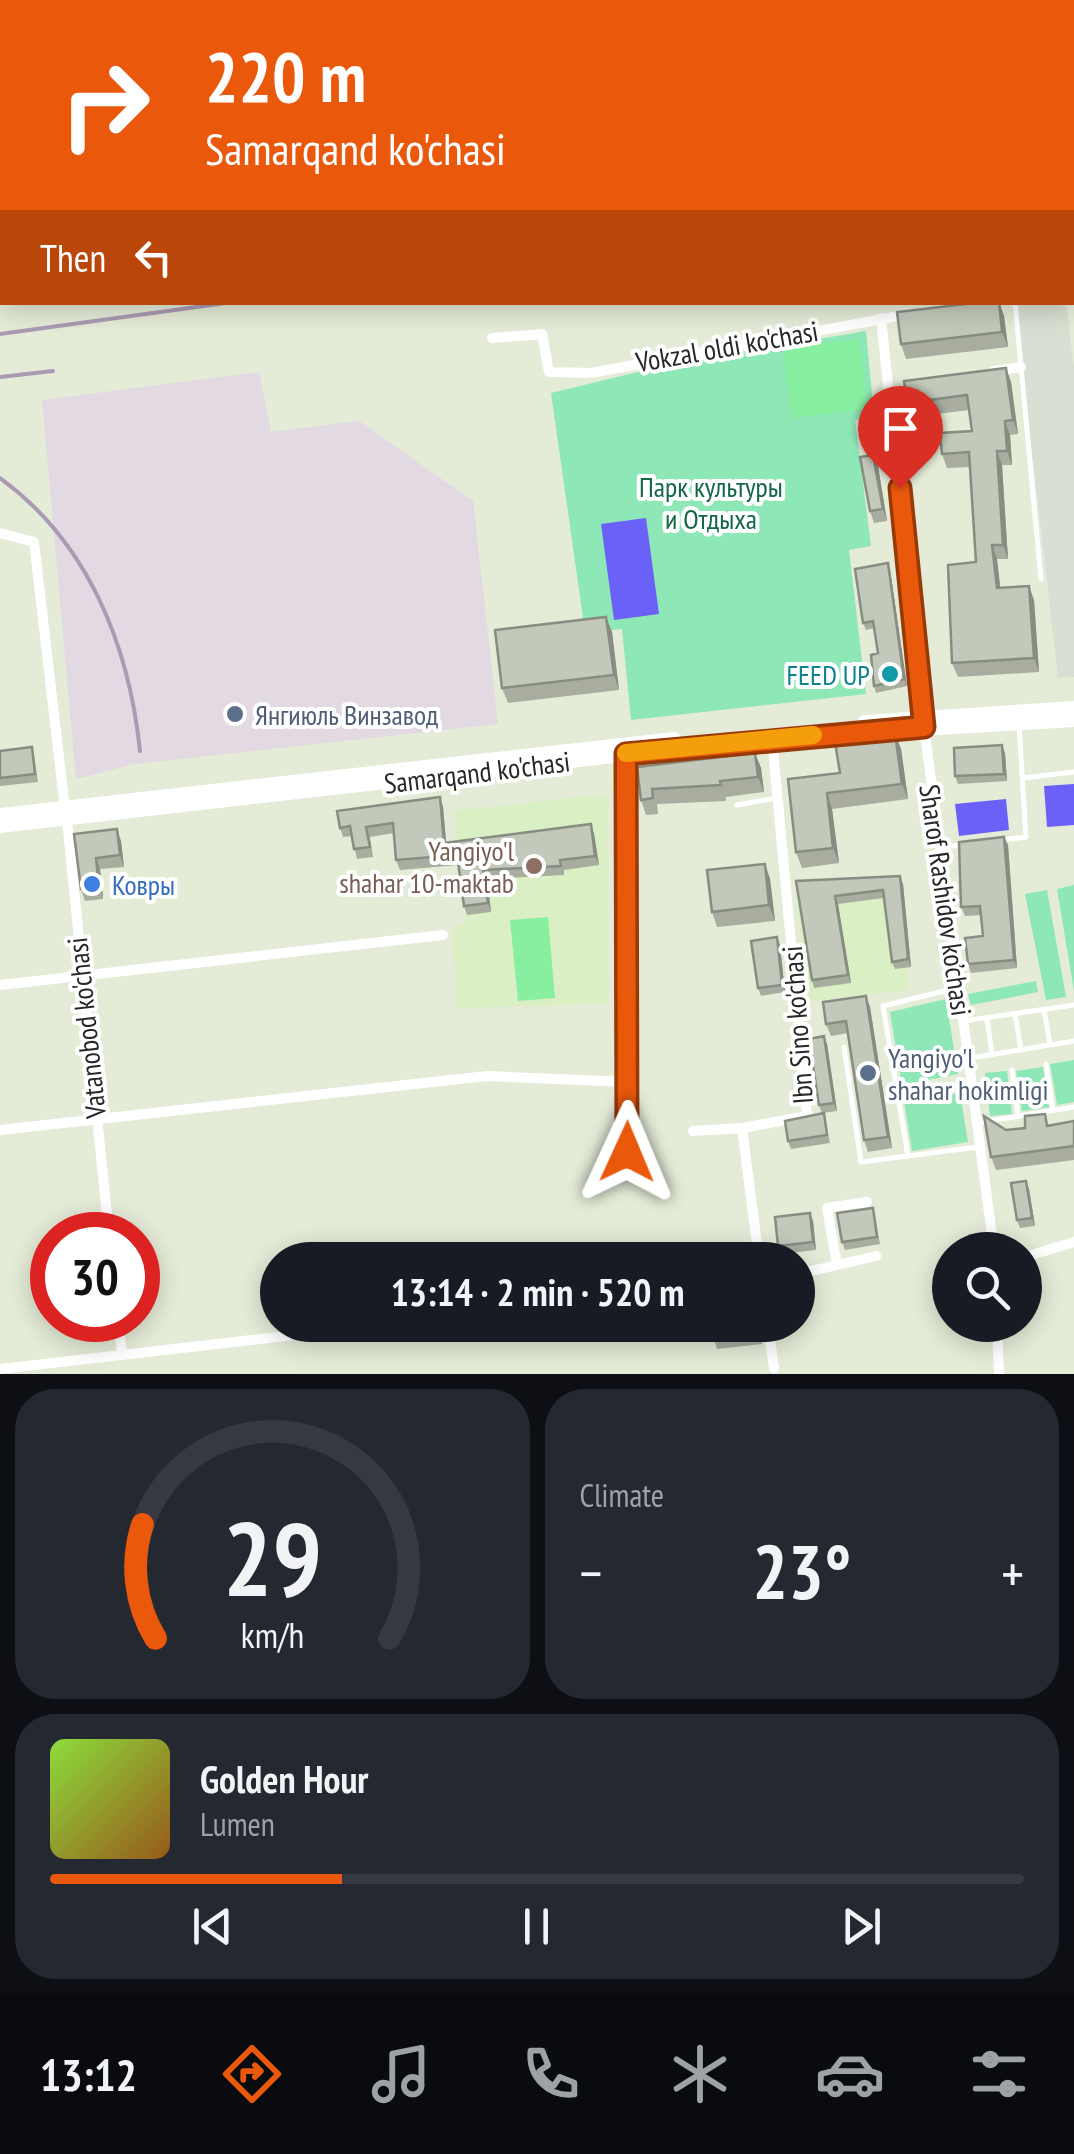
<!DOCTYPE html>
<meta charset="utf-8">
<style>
:root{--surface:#171b24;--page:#242831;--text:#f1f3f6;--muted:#9ea1a6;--line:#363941;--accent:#ea580c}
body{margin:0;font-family:"PT Sans Narrow",sans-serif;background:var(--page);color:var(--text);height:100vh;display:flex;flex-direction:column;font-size:38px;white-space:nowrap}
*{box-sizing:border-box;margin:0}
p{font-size:32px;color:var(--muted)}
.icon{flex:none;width:55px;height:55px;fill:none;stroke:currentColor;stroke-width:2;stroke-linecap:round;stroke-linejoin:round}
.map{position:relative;height:1374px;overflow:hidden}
.side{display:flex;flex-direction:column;gap:15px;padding:15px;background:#0d0f14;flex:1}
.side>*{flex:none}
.banner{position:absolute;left:0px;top:0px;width:1075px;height:305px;box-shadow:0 5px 25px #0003;background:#ea580c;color:#fff;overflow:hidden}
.controls{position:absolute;left:932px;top:1232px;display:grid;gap:20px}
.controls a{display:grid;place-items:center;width:110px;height:110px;border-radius:50%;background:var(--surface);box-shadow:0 5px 25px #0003;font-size:50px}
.speed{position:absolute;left:30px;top:1212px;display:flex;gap:20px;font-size:50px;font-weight:700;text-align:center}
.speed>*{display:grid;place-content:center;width:130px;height:130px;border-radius:50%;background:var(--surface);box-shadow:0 5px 25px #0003;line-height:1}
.speed .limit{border:15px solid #d22;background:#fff;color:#111}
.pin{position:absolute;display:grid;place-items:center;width:85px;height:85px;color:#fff;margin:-102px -42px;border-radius:50% 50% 50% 0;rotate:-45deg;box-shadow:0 0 10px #0007}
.pin .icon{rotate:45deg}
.me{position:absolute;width:110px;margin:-55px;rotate:1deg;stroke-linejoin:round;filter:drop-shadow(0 0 8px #0008)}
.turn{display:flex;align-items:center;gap:35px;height:210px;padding:0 40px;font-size:45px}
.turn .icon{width:130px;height:130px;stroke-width:2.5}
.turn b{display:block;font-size:70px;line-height:85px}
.then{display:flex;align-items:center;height:95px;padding:0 40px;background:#0003;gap:20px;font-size:38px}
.big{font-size:75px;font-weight:800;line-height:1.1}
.side .widget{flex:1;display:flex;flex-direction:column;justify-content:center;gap:15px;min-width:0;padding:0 35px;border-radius:40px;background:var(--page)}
.side .dial{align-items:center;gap:0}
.dial svg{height:260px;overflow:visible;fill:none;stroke:var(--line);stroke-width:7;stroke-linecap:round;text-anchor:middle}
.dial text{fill:var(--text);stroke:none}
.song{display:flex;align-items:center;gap:30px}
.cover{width:120px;height:120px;border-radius:15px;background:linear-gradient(135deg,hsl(90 70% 55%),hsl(30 70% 35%))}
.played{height:10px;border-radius:5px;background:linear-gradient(90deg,var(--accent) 30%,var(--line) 30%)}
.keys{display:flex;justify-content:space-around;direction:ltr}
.heat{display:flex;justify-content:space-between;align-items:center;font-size:55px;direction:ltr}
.side .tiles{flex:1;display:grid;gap:15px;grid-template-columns:1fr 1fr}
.widget:last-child{grid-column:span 2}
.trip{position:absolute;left:260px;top:1242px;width:555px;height:100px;border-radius:50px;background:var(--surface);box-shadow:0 5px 25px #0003;font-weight:800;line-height:100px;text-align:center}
.menu{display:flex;height:160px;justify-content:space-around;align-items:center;background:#090b0e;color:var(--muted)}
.menu .icon{width:70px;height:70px}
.menu .selected{color:var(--accent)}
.menu b{font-size:45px;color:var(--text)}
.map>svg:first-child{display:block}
.industrial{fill:#e3d9e2}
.education{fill:#daefc4}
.green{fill:#8ee7b7}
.pitch{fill:#89efa0}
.plaza{fill:#d9dfd2}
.water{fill:#6b60f7}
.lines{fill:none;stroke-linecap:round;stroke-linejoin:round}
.service{stroke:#fff;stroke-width:5}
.minor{stroke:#fff;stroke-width:10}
.secondary{stroke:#fff;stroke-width:14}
.rail{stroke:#ab9ab3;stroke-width:4}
.wall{fill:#a8ada0}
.shaded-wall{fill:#888d82}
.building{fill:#c3c9ba;stroke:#888d82;stroke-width:2.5}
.route-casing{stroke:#983908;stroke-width:25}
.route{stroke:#ea580c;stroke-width:18}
.slow{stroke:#f59e0b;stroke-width:18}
.culture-dot{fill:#0f9aa8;stroke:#fff;stroke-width:4}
.service-dot{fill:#5c6f8a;stroke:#fff;stroke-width:4}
.education-dot{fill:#8d6e63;stroke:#fff;stroke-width:4}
.shop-dot{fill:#3f7fe0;stroke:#fff;stroke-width:4}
.labels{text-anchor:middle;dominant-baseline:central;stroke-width:8;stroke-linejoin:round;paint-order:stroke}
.street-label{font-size:28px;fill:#272727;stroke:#fff}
.park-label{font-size:28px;fill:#146746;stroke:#fff}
.culture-label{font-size:28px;fill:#0d838f;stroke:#fff;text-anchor:end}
.service-label{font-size:28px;fill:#4e5e75;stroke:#fff;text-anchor:start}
.education-label{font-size:28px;fill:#785e54;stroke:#fff;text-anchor:end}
.shop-label{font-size:28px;fill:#366cbe;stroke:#fff;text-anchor:start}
</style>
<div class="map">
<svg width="1074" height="1374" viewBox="0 0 1074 1374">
<rect width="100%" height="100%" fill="#e4ebd7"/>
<path class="industrial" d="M259,372L271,432L359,421L473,501L498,724L134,764L76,779L42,400Z"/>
<path class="education" d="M607,794V1004L457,1008L452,932L466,921L454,811Z
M896,883L909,990L809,1001L796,895Z"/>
<path class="green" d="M866,331L874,416L855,420L871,546L849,550L866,694L631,720L622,629L585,632L551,393L675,363Z
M1074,885V991L1057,889Z
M1047,890L1066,997L1046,1000L1025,894Z
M1036,981L1038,992L971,1005L968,994Z
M946,999L958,1074L902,1085L890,1012Z
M1074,1060V1102L1057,1105L1050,1064Z
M1043,1067L1049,1107L1022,1111L1016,1071Z
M1007,1071L1012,1114L990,1116L985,1073Z
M960,1093L968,1142L912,1151L904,1101Z"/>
<path class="pitch" d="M859,339L868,409L792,418L783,348Z
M548,917L555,998L518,1001L510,920Z"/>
<path class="plaza" d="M1015,303H1066L1074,368V677L1058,678Z"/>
<path class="water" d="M646,518L659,614L614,620L601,524Z
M1074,784V825L1047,827L1044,786Z
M1006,799L1009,830L959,836L955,804Z"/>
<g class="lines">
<path class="service" d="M430,0L431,2
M1015,302L1041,579
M1022,778L1074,772
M737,805L777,798
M1000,840L1026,837L1019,725
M940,847L964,845
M1044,1010L1050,1045
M1015,1014L1021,1050
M987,1018L992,1055
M963,1021L1074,1005
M844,1047L861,1162L978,1147
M971,1058L1074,1041
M1046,1064L1053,1111
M1012,1070L1018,1116
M977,1123L1074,1107
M908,1156L883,1006L956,988"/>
<path class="minor" d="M59,0L60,2
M198,0L199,2
M296,0L297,2
M1020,0V2
M626,2L638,0
M1072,98H1074
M0,181L2,187
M0,195H2
M1072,293H1074
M881,318L923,717
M492,338L542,334L549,372L591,373L909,314
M993,371L1021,367
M0,533L34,542L65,809
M924,727L994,1250
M625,753L628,1082
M67,820L109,1235
M0,985L443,935
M0,1130L487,1076L628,1082L627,1152
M693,1131L742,1128
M1025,1257L1074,1242
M759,1260L742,1128L807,1116L772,738
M837,1265L827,1208L867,1202
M798,1274L876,1256
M118,1320L122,1353
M768,1325L774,1368
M997,1325L999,1374
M0,1369L381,1325"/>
<path class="secondary" d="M865,722L1074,708
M0,815L674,739
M0,826L772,738L1074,720"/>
<path class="rail" d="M1072,183H1074
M0,334L233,302
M0,377L53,371
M0,478C88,542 129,645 140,751"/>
</g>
<path class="wall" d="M504,0H526L527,2H505Z
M999,302L1004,316L1008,347L906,359L901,344Z
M1011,382L1018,434L1010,435L1012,465H1002L1008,559H997L1000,587L1034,600L1039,672L958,677L952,663L976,562L970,467L947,468L942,454L972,431L969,410L912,417L907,403Z
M873,455L878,466L887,521L874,523L870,511Z
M890,570L907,686L876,693L874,686L878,653L874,628L866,630L863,623Z
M606,617L612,632L619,690L508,703L502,688Z
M895,734L901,749L908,799L832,809L839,863L802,868L796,852L788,779L840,773Z
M32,747L34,755L38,782L0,786V751Z
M755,753L761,768L764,792L726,797V801L657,804L658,814L646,815L641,800L637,767Z
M1005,753L1007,781L958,784L955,776Z
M440,797L443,807L446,842L594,834L599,865L564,870V875L487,879L491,912L467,915L464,906L458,865L400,870L396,860L394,833L370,837L373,857L357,859L352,836L343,837L340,828Z
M74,834L121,841L124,867L100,869L103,899L85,901L81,889Z
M1004,837L1008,845L1017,968L971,973L968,964L983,936L981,915L965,916L961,907Z
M765,864L770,879L775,921L717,927L712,912Z
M796,881L903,884L911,967L895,969L892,962L884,898L838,904L851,983L814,988L812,980Z
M777,937L780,945L785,992L761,996L758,988Z
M866,996L870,1007L892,1148L868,1152L864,1140L848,1033L831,1036L826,1024Z
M827,1044L837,1111L822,1113L819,1105Z
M824,1113L830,1143L791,1149L788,1141Z
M1074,1121V1160L996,1170L991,1157L1006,1130Z
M1029,1189L1035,1226L1020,1228L1017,1220Z
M873,1208L875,1215L880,1244L845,1250L842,1242Z
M810,1213L813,1221L816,1250L781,1254L778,1246Z
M711,1325H761L762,1344L717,1349L712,1333Z"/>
<path class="shaded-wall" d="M999,302L1004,316L1008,347L1002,332Z
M1006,368L1011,382L1018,434L1013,420Z
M1005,421L1010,435L1012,465L1007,451Z
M997,451L1002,465L1008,559L1003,545Z
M873,455L878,466L887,521L883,509Z
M992,545L997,559L1002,602L997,588Z
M888,563L890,570L907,686L904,679Z
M1029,586L1034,600L1039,672L1034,658Z
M606,617L612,632L619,690L614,675Z
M895,734L901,749L908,799L902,784Z
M1002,745L1005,753L1007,781L1004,774Z
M755,753L761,768L764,792L758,777Z
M827,793L832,809L839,863L833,848Z
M440,797L443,807L447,852L444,843Z
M591,824L594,834L599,865L595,856Z
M117,829L121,841L124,867L120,855Z
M1004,837L1008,845L1017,968L1014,960Z
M96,858L100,869L103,899L99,887Z
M765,864L770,879L775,921L769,905Z
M483,870L487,879L491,912L488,903Z
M900,876L903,884L911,967L908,959Z
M835,896L838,904L851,983L848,975Z
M777,937L780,945L785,992L782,985Z
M866,996L870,1007L892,1148L888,1137Z
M824,1036L827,1044L837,1111L834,1103Z
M1026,1181L1029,1189L1035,1226L1032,1218Z
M810,1213L813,1221L816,1250L813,1242Z
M756,1325H761L762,1344L756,1329Z"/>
<path class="building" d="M311,0H334V2H312Z
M377,0H399L400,2H377Z
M444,0H465V2H444Z
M983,302H999L1002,332L901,344L897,312Z
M1006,368L1013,420L1005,421L1007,451H997L1003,545H992L997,588L1029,586L1034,658L952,663L948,565L976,562L969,452L942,454L940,433L972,431L967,395L907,403L904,381Z
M873,455L883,509L870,511L860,457Z
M888,563L904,679L874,686L871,655L878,653L873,621L863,623L855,569Z
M606,617L614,675L502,688L495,630Z
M895,734L902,784L827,793L833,848L796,852L788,779L840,773L835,742Z
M1002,745L1004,774L955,776L954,748Z
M32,747L35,774L0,778V751Z
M755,753L758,777L720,781L721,785L652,789L653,798L641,800L637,767Z
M440,797L444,843L591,824L595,856L560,860L561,866L483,870L488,903L464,906L457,855L396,860L393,823L366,827L370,847L354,849L350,826L340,828L337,811Z
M117,829L120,855L96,858L99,887L81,889L74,834Z
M1004,837L1014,960L968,964L965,938L983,936L980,906L961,907L959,842Z
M765,864L769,905L712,912L707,870Z
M900,876L908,959L892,962L883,890L835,896L848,975L812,980L796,881Z
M777,937L782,985L758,988L751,941Z
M866,996L888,1137L864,1140L846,1021L826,1024L823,1002Z
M824,1036L834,1103L819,1105L809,1039Z
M824,1113L827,1135L788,1141L785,1121Z
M1045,1114L1047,1126L1074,1121V1146L991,1157L984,1116L1006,1130L1025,1128V1116Z
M1026,1181L1032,1218L1017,1220L1011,1183Z
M873,1208L877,1237L842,1242L837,1213Z
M810,1213L813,1242L778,1246L775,1217Z
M711,1325H756V1329L712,1333Z"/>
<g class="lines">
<g class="route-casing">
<path id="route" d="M627,1152L626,754L924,727L900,488"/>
</g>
<use href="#route" class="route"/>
<path class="slow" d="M626,753L813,735"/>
</g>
<circle class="culture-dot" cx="890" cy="674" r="10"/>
<g class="service-dot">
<circle cx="235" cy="714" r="10"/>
<circle cx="868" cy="1073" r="10"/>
</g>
<circle class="education-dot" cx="534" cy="866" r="10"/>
<circle class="shop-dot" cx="92" cy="884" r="10"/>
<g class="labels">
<g class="street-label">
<text transform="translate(727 346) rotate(-10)">Vokzal oldi ko'chasi</text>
<text transform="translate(477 772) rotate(-7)">Samarqand ko'chasi</text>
<text transform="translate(946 900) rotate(82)">Sharof Rashidov ko’chasi</text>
<text transform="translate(797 1025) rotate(-94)">Ibn Sino ko'chasi</text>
<text transform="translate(86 1028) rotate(-96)">Vatanobod ko'chasi</text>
</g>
<g class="park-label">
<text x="711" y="486">Парк культуры<tspan x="711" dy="32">и Отдыха</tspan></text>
</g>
<g class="culture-label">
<text x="870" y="674">FEED UP</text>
</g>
<g class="service-label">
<text x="255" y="714">Янгиюль Винзавод</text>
<text x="888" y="1057">Yangiyo'l<tspan x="888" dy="32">shahar hokimligi</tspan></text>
</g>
<g class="education-label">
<text x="514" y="850">Yangiyo'l<tspan x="514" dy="32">shahar 10-maktab</tspan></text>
</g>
<g class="shop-label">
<text x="112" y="884">Ковры</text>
</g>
</g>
</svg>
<div class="controls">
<a><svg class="icon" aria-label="search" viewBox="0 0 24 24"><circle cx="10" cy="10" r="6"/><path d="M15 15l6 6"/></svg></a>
</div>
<div class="speed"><div class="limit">30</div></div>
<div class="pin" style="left:900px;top:488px;background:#d93025"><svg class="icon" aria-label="arrive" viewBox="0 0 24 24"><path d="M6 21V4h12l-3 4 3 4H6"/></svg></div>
<svg class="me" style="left:627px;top:1152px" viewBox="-20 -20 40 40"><path d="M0-17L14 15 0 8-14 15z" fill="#ea580c" stroke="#fff" stroke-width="4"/></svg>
<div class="trip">13:14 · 2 min · 520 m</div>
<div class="banner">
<div class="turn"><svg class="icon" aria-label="right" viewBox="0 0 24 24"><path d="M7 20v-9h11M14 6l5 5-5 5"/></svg><div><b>220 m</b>Samarqand ko'chasi</div></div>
<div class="then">Then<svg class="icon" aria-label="left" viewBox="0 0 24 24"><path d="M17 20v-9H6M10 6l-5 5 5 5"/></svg></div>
</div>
</div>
<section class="side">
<div class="tiles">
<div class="widget dial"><svg viewBox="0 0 100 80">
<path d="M14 69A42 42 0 1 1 86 69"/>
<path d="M14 69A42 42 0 0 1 10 34" stroke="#ea580c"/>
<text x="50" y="56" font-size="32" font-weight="700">29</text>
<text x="50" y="72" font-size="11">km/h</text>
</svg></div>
<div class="widget"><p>Climate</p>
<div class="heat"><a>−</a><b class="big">23°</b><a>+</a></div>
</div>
<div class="widget">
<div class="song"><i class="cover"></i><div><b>Golden Hour</b><p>Lumen</p></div></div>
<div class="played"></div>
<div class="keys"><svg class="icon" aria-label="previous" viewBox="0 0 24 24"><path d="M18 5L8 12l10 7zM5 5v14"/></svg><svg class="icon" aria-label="pause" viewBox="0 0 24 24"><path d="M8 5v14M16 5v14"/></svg><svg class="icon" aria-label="next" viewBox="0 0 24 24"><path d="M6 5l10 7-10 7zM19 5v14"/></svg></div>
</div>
</div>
</section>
<nav class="menu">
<b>13:12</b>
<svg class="icon selected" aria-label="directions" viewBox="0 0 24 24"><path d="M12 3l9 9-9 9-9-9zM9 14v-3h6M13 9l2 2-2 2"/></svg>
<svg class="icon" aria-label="music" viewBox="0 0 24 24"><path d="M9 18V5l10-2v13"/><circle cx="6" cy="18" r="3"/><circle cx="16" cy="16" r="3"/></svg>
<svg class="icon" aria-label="phone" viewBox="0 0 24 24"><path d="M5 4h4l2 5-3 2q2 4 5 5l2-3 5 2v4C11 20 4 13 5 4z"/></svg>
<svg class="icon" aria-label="climate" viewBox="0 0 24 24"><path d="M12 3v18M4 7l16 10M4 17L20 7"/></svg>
<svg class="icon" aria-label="car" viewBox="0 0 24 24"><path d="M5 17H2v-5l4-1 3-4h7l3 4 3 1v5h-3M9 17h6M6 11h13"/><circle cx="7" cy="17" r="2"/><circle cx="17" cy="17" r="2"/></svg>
<svg class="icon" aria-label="filters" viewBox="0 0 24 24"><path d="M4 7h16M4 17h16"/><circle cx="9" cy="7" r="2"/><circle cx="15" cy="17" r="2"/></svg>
</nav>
